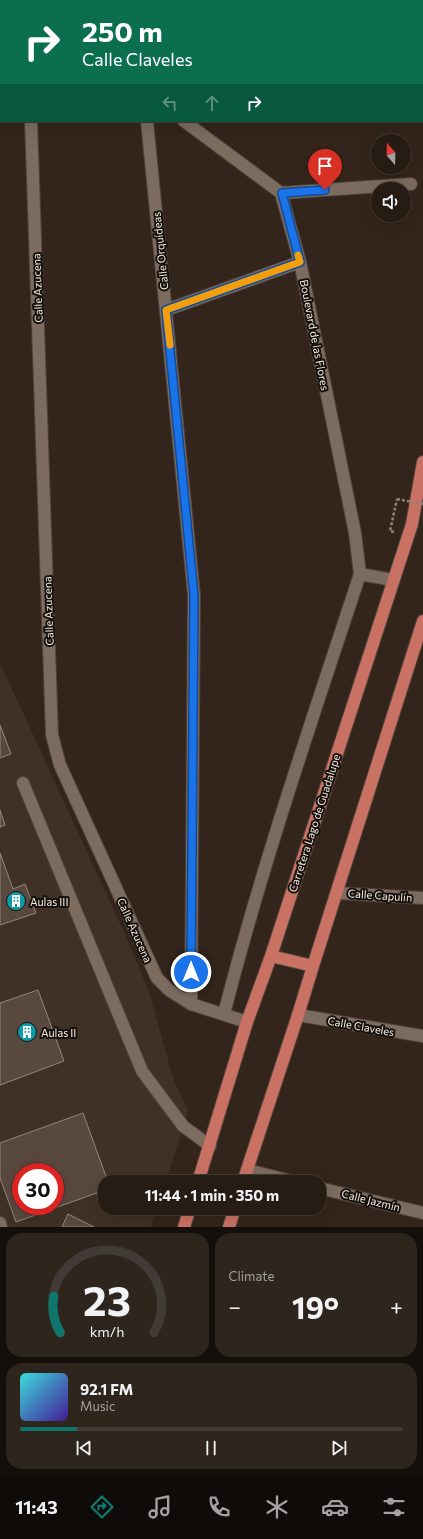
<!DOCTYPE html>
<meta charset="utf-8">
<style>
:root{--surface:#261c14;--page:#2e251d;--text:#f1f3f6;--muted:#a4a1a0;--line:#423a34;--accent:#0f766e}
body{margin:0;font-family:Commissioner,sans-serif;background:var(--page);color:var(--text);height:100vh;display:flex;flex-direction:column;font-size:15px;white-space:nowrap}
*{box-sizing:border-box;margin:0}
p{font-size:13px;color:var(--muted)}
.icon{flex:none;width:22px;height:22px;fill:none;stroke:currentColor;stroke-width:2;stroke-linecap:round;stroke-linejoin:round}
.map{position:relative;height:1227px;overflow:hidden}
.side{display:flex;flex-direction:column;gap:6px;padding:6px;background:#150f0b;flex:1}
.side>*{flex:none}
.banner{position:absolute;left:0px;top:0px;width:423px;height:122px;box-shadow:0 4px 16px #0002,0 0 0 1px var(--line);background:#0b6e4f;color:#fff;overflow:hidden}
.needle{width:26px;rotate:340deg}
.fabs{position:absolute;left:371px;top:134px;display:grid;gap:8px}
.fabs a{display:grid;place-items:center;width:40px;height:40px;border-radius:50%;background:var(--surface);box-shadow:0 4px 16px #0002,0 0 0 1px var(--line);font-size:20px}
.speed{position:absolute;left:12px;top:1163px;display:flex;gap:8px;font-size:20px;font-weight:700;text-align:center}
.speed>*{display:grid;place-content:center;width:52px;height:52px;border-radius:50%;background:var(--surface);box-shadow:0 4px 16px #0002,0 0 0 1px var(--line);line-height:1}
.speed .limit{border:6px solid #d22;background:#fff;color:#111}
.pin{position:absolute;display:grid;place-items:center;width:34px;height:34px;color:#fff;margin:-41px -17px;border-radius:50% 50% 50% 0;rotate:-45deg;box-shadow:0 0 4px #0007}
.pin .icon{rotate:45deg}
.me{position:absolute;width:44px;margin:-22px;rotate:0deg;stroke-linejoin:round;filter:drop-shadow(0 0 3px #0008)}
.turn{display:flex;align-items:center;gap:14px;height:84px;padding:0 16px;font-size:18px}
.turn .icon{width:52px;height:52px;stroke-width:2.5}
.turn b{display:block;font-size:28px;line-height:34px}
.lanes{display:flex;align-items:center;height:38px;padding:0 16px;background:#0003;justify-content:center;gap:20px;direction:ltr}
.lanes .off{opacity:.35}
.big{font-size:30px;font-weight:700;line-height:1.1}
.side .card{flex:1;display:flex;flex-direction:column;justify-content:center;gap:6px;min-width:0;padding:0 14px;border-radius:16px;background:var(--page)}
.side .dial{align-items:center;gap:0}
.dial svg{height:104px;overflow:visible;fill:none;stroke:var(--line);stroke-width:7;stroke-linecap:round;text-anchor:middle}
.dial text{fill:var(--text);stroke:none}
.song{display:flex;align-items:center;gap:12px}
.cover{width:48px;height:48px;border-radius:6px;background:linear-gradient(135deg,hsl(180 70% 55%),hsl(260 70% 35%))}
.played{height:4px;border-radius:2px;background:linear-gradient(90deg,var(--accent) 15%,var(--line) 15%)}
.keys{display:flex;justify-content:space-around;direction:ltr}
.heat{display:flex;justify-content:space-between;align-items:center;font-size:22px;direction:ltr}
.side .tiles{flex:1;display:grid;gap:6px;grid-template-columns:1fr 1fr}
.card:last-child{grid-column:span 2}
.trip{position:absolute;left:98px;top:1175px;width:228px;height:40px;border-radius:16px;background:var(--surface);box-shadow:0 4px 16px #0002,0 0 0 1px var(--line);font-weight:700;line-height:40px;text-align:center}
.dock{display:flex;height:64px;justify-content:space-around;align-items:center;background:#0f0b08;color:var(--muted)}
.dock .icon{width:28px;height:28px}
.dock .on{color:var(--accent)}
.dock b{font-size:18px;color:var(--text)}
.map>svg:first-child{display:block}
.education{fill:#3f3125;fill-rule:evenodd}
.building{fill:#59483e;stroke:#97857a;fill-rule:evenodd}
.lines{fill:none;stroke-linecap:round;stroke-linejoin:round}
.minor-casing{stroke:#4f433b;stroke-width:14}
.major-casing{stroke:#4f433b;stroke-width:14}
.path{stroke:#8f837a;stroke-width:2.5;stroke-dasharray:3 2;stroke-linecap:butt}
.minor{stroke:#7c6b5f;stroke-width:12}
.major{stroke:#c97163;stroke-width:12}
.path-bridge{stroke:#8f837a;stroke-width:2.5;stroke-dasharray:3 2;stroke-linecap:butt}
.route-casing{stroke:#114b97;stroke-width:10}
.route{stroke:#1a73e8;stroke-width:7}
.slow{stroke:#f59e0b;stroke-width:7}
.labels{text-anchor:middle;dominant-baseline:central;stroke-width:4;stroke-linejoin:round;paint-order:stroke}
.street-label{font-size:11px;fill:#f5ebe4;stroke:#16100b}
.poi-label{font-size:11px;fill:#f5ebe4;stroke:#16100b;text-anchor:start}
</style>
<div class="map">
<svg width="423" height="1227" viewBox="0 0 423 1227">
<rect width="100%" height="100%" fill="#33251b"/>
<path class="education" d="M0,663L125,934L149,992L174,1081L188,1110L166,1182H105V1208H157L151,1227H0ZM21,1172H55V1206H21Z"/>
<path class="building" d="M0,725L11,754L0,758Z
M0,810L5,825L0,827Z
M0,853L13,889L25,884L36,913L0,925Z
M38,990L64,1061L0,1085V1003Z
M83,1113L108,1182H105V1190L16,1222L0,1178V1143ZM21,1172H55V1206H21Z
M68,1214L94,1227H62Z"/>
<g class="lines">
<g class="minor-casing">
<path id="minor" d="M326,0V1
M67,1V0
M0,40H1
M31,121L52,735L60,765L157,978L169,990L191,1004L247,1022
M147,121L194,595L191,1004
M184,121L281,193L300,262L355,533L360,574C312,720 262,865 224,1014
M281,193L411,184
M166,310L300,262
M360,574L393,580
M23,783L142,1071L183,1126L210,1146
M337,893L423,898
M298,1015L423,1036
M247,1170L295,1182
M319,1188L423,1213
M0,1223L1,1227"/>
</g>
<g class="major-casing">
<path id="major" d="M271,956L313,966
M198,1182L247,1022L271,956L412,524L423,462
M243,1182L298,1015L313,966L423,621
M184,1227L190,1208
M229,1227L235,1208"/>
</g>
<path class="path" d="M394,532L390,531L397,499"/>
<use href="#minor" class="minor"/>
<use href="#major" class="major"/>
<path class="path-bridge" d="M397,499L423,504"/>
</g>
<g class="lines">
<g class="route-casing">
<path id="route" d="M191,972L194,595L166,310L300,262L282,193L325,190"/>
</g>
<use href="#route" class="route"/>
<path class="slow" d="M170,345L166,310L300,262L298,255"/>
</g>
<defs>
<g id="building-disc" transform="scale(1)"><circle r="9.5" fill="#0f9aa8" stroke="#16100b"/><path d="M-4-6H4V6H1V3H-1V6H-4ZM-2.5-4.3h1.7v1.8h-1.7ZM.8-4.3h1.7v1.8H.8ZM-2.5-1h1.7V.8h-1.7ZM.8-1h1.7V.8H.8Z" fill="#fff"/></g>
</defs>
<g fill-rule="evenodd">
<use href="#building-disc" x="16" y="901"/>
<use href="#building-disc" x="27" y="1032"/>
</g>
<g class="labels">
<g class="street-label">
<text transform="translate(160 251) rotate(-96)">Calle Orquídeas</text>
<text transform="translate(37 288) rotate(-92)">Calle Azucena</text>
<text transform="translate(315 335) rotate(79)">Boulevard de las Flores</text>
<text transform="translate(48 611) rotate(-92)">Calle Azucena</text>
<text transform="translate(314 823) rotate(-72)">Carretera Lago de Guadalupe</text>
<text transform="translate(380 895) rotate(4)">Calle Capulín</text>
<text transform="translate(135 930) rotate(66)">Calle Azucena</text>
<text transform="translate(361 1026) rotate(10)">Calle Claveles</text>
<text transform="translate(371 1200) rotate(14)">Calle Jazmín</text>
</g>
<g class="poi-label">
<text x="30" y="901">Aulas III</text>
<text x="41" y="1032">Aulas II</text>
</g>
</g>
</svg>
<div class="fabs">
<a><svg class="needle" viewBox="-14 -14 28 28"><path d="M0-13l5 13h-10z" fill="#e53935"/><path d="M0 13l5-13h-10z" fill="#a4a1a0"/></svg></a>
<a><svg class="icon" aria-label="sound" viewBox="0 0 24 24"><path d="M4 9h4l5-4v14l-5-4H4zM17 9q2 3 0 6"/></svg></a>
</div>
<div class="speed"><div class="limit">30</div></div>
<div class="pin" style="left:325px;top:190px;background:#d93025"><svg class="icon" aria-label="arrive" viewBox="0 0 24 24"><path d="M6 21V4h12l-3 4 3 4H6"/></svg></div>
<svg class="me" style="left:191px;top:972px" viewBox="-20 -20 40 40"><circle r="17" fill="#1a73e8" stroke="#fff" stroke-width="3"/><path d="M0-11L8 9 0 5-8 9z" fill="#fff"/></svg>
<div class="trip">11:44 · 1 min · 350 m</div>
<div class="banner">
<div class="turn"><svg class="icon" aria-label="right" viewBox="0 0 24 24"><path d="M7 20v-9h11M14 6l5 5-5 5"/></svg><div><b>250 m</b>Calle Claveles</div></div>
<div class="lanes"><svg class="icon off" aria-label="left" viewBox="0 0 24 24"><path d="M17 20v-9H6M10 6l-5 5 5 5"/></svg><svg class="icon off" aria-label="ahead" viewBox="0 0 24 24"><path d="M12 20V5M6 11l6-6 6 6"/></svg><svg class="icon" aria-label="right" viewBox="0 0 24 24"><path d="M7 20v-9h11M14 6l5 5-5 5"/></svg></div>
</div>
</div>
<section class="side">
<div class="tiles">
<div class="card dial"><svg viewBox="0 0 100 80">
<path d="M14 69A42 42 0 1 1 86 69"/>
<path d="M14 69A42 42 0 0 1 9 41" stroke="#0f766e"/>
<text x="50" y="56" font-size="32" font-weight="700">23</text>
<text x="50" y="72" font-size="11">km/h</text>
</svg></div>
<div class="card"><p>Climate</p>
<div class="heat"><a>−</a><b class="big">19°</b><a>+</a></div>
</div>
<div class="card">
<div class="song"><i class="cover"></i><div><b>92.1 FM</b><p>Music</p></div></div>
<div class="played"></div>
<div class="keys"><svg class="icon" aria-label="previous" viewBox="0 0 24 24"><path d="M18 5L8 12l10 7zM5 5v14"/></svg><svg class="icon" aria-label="pause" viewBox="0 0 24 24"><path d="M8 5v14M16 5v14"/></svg><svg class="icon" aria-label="next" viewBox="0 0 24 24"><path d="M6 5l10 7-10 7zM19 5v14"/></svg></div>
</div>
</div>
</section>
<nav class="dock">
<b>11:43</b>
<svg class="icon on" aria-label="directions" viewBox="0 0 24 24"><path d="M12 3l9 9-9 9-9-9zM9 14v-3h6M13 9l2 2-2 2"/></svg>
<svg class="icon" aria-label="music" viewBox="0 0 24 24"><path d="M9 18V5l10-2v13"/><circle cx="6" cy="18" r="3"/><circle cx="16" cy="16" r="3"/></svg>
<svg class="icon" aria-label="phone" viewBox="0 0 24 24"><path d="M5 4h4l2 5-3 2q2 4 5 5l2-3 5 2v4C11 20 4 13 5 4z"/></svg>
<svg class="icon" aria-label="climate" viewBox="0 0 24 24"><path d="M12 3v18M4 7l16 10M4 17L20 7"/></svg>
<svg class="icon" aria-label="car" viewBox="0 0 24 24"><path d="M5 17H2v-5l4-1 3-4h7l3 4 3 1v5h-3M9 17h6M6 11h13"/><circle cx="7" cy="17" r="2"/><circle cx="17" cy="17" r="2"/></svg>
<svg class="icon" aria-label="filters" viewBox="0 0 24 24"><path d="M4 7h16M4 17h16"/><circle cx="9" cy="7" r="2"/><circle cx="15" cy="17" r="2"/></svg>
</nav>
